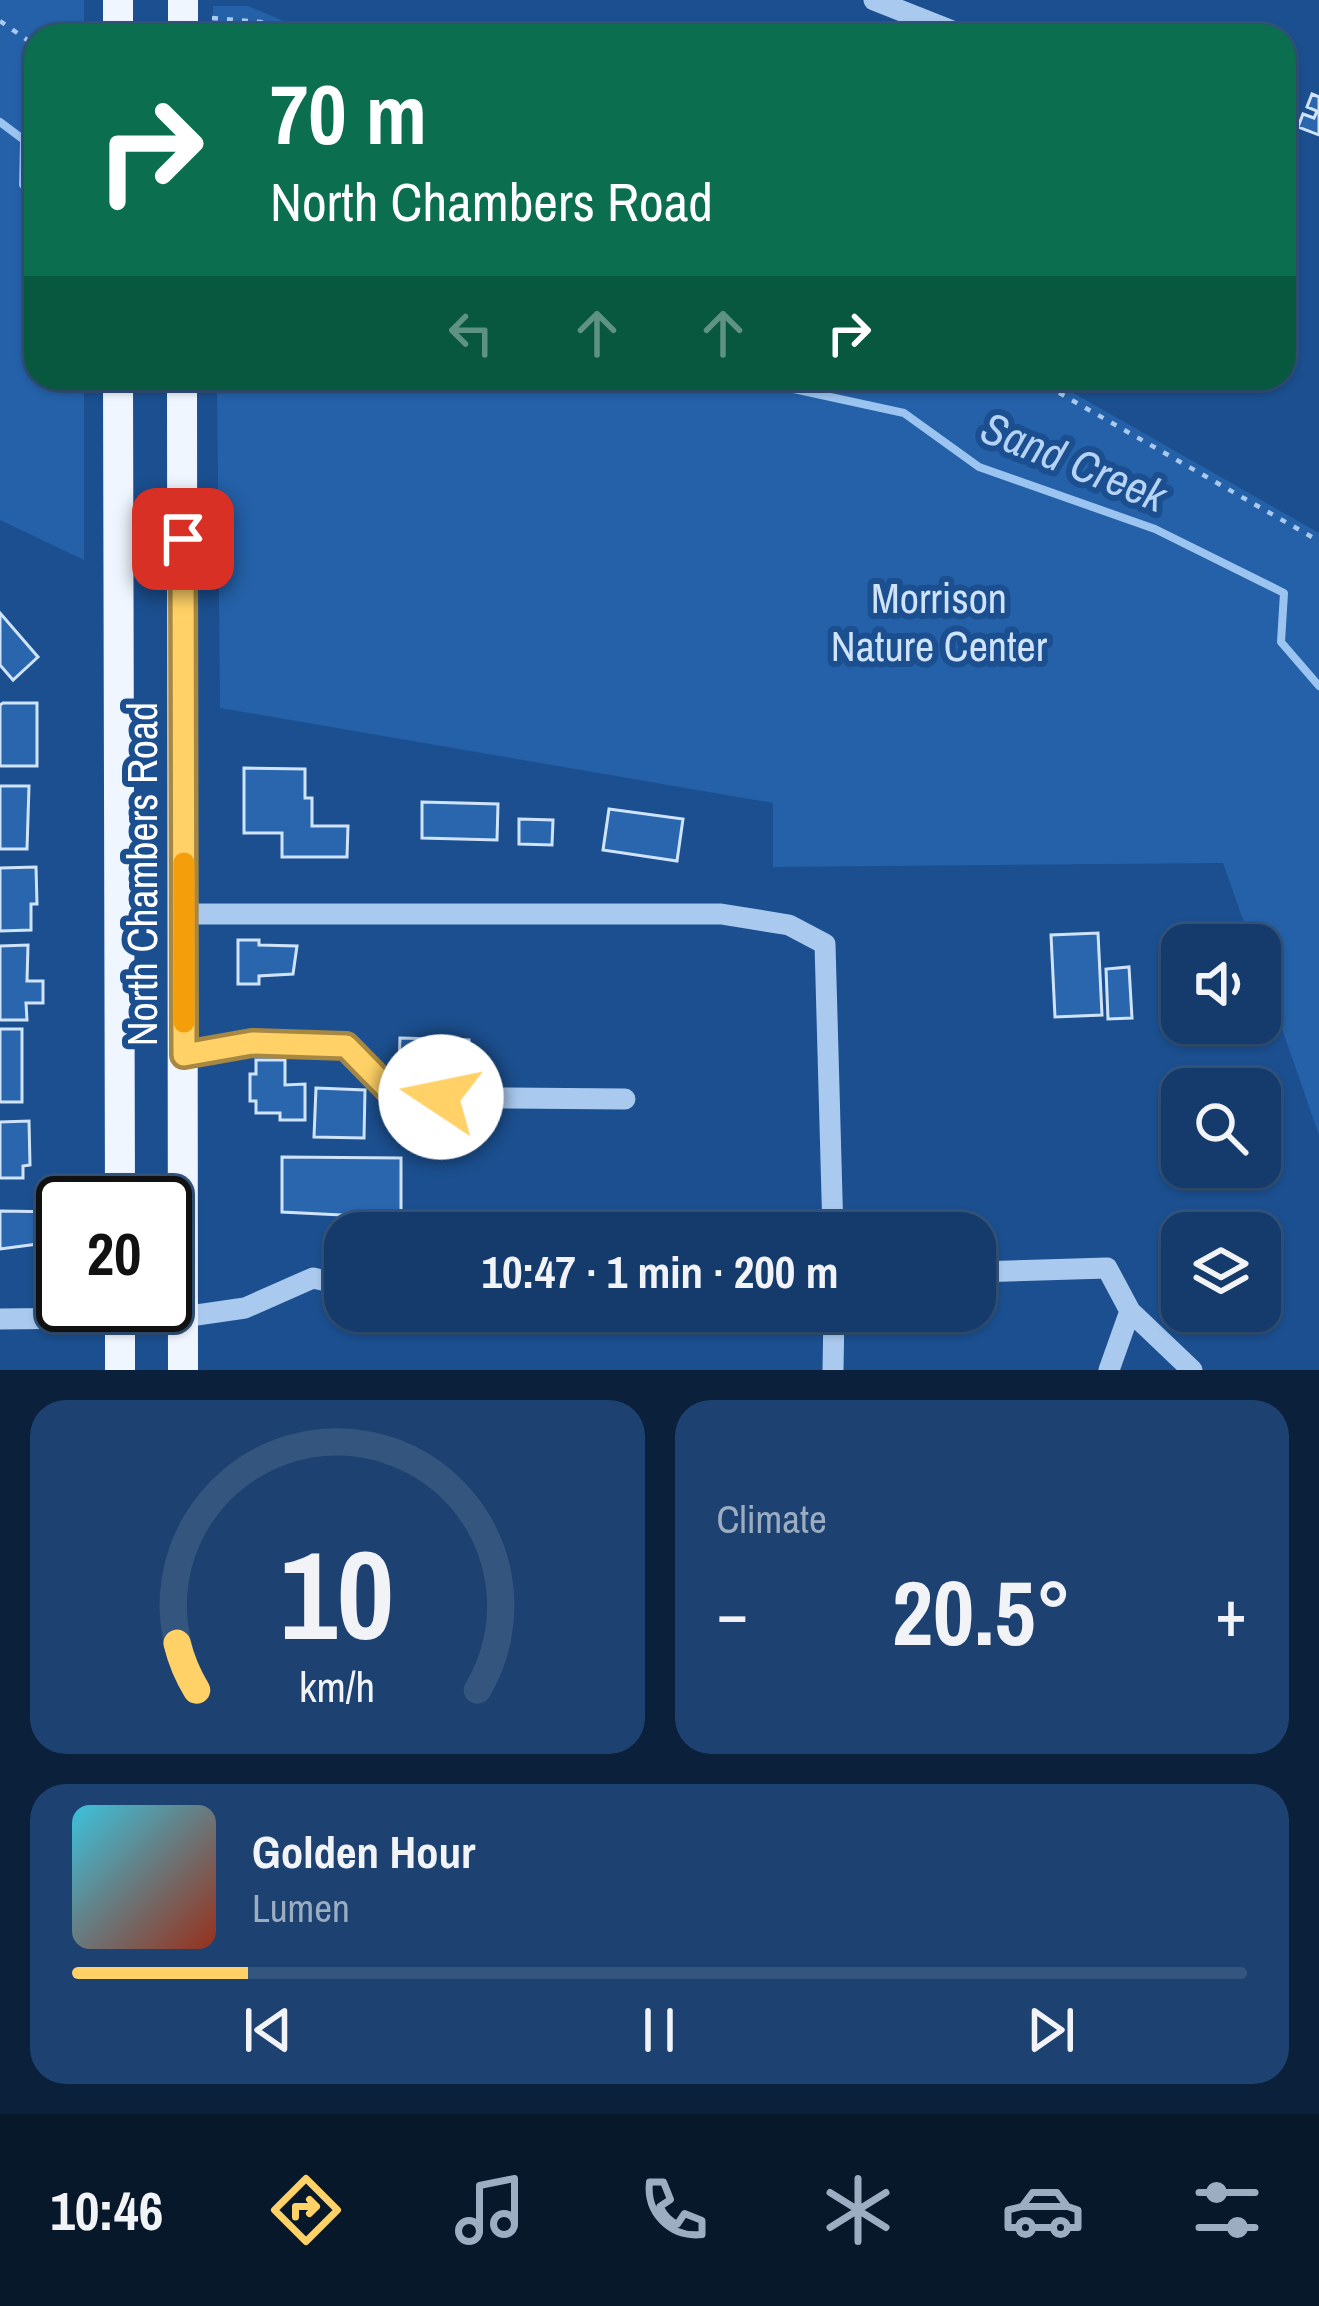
<!DOCTYPE html>
<meta charset="utf-8">
<style>
:root{--surface:#143b6b;--page:#1d4271;--text:#f1f3f6;--muted:#9dadc1;--line:#33557e;--accent:#ffd166}
body{margin:0;font-family:"Archivo Narrow",sans-serif;background:var(--page);color:var(--text);height:100vh;display:flex;flex-direction:column;font-size:45px;white-space:nowrap}
*{box-sizing:border-box;margin:0}
p{font-size:39px;color:var(--muted)}
.icon{flex:none;width:66px;height:66px;fill:none;stroke:currentColor;stroke-width:2;stroke-linecap:round;stroke-linejoin:round}
.map{position:relative;height:1370px;overflow:hidden}
.details{display:flex;flex-direction:column;gap:30px;padding:30px;background:#0b203b;flex:1}
.details>*{flex:none}
.guide{position:absolute;left:24px;top:24px;width:1272px;height:366px;border-radius:36px;box-shadow:0 3px 9px #0004,0 0 0 3px var(--line);background:#0b6e4f;color:#fff;overflow:hidden}
.tools{position:absolute;left:1161px;top:924px;display:grid;gap:24px}
.tools a{display:grid;place-items:center;width:120px;height:120px;border-radius:24px;background:var(--surface);box-shadow:0 3px 9px #0004,0 0 0 3px var(--line);font-size:60px}
.speed{position:absolute;left:36px;top:1176px;display:flex;gap:24px;font-size:60px;font-weight:700;text-align:center}
.speed>*{display:grid;place-content:center;width:156px;height:156px;border-radius:50%;background:var(--surface);box-shadow:0 3px 9px #0004,0 0 0 3px var(--line);line-height:1}
.speed .limit{border:6px solid #111;border-radius:18px;background:#fff;color:#111}
.pin{position:absolute;display:grid;place-items:center;width:102px;height:102px;color:#fff;margin:-51px;border-radius:24px;box-shadow:0 6px 18px #0006}
.me{position:absolute;width:132px;margin:-66px;rotate:281deg;stroke-linejoin:round;filter:drop-shadow(0 0 9px #0008)}
.turn{display:flex;align-items:center;gap:42px;height:252px;padding:0 48px;font-size:54px}
.turn .icon{width:156px;height:156px;stroke-width:2.5}
.turn b{display:block;font-size:84px;line-height:102px}
.lanes{display:flex;align-items:center;height:114px;padding:0 48px;background:#0003;justify-content:center;gap:60px;direction:ltr}
.lanes .off{opacity:.35}
.big{font-size:90px;font-weight:800;line-height:1.1}
.details .widget{flex:1;display:flex;flex-direction:column;justify-content:center;gap:18px;min-width:0;padding:0 42px;border-radius:36px;background:var(--page)}
.details .dial{align-items:center;gap:0}
.dial svg{height:312px;overflow:visible;fill:none;stroke:var(--line);stroke-width:7;stroke-linecap:round;text-anchor:middle}
.dial text{fill:var(--text);stroke:none}
.song{display:flex;align-items:center;gap:36px}
.cover{width:144px;height:144px;border-radius:18px;background:linear-gradient(135deg,hsl(190 70% 55%),hsl(10 70% 35%))}
.played{height:12px;border-radius:6px;background:linear-gradient(90deg,var(--accent) 15%,var(--line) 15%)}
.keys{display:flex;justify-content:space-around;direction:ltr}
.heat{display:flex;justify-content:space-between;align-items:center;font-size:66px;direction:ltr}
.details .tiles{flex:1;display:grid;gap:30px;grid-template-columns:1fr 1fr}
.widget:last-child{grid-column:span 2}
.trip{position:absolute;left:324px;top:1212px;width:672px;height:120px;border-radius:36px;background:var(--surface);box-shadow:0 3px 9px #0004,0 0 0 3px var(--line);font-weight:800;line-height:120px;text-align:center}
.dock{display:flex;height:192px;justify-content:space-around;align-items:center;background:#08182b;color:var(--muted)}
.dock .icon{width:84px;height:84px}
.dock .selected{color:var(--accent)}
.dock b{font-size:54px;color:var(--text)}
.map>svg:first-child{display:block}
.green{fill:#2461a8}
.lines{fill:none;stroke-linecap:round;stroke-linejoin:round}
.stream{stroke:#9cc4f0;stroke-width:8}
.building{fill:#2a66ad;stroke:#cfe3fa;stroke-width:3}
.path{stroke:#a9c9ee;stroke-width:4.5;stroke-dasharray:6 9;stroke-linecap:butt}
.minor{stroke:#a9c9ee;stroke-width:21}
.major{stroke:#f0f6ff;stroke-width:30}
.route-casing{stroke:#a68842;stroke-width:30}
.route{stroke:#ffd166;stroke-width:21}
.slow{stroke:#f59e0b;stroke-width:21}
.labels{text-anchor:middle;dominant-baseline:central;stroke-width:12;stroke-linejoin:round;paint-order:stroke}
.park-label{font-size:42px;fill:#cfe3fa;stroke:#1b4f8f}
.street-label{font-size:42px;fill:#fff;stroke:#1b4f8f}
.water-label{font-size:45px;font-style:italic;fill:#b5d3f5;stroke:#1b4f8f}
</style>
<div class="map">
<svg width="1319" height="1370" viewBox="0 0 1319 1370">
<rect width="100%" height="100%" fill="#1b4f8f"/>
<path class="green" d="M0,0H84V36H36V378H84V560L0,520Z
M213,6H248L320,36H213Z
M217,378H1057L1056,383L1319,533V1135L1260,966V945H1252L1223,863L773,867V803L220,708Z"/>
<g class="lines">
<path class="stream" d="M0,122L24,140L23,185L36,194
M660,378L675,384L757,381L904,413L979,467L1155,529L1284,593L1281,642L1319,686"/>
</g>
<path class="building" d="M1312,94L1319,97V135L1298,127L1303,114L1314,118L1317,111L1307,107Z
M0,613L38,657L13,680L0,665Z
M3,703H37V766H0V705Z
M244,768L305,769V798H312V826H348L347,857H282V833H244Z
M0,786H29L27,849H0Z
M422,802L498,804L497,840L422,838Z
M609,809L683,819L677,861L603,850Z
M519,819L553,820L552,845L519,844Z
M36,867L37,904H31V930L0,931V868Z
M1098,933L1102,1015L1055,1017L1051,935Z
M238,940H259V945L297,946L293,974L259,976V984H238Z
M28,945L27,981H43V1003H26L27,1020H0V946Z
M1129,967L1132,1018L1108,1019L1106,969Z
M0,1029H22V1102H0Z
M400,1038L469,1040L468,1069L399,1068Z
M256,1060H285V1085L305,1084V1120H280V1113H256V1101H250V1074H256Z
M316,1088L365,1090L364,1138L314,1137Z
M29,1121L30,1165L23,1166V1178H0V1122Z
M282,1157L401,1158V1218L282,1212Z
M0,1211L62,1212L63,1264L38,1263V1244L0,1249Z"/>
<g class="lines">
<path class="path" d="M212,18L261,22L284,36
M0,21L36,46
M1033,378L1319,541"/>
<path class="minor" d="M874,0L965,36
M185,914H721L789,925L825,944L833,1233
M184,1055L252,1043L346,1045L395,1097L625,1099
M975,1272L1107,1268L1130,1311L1109,1370
M1130,1311L1192,1370
M0,1319L183,1317L245,1308L313,1278L345,1285
M833,1370L834,1311"/>
<path class="major" d="M183,0V36
M118,36V0
M118,378L120,1203
M182,378L183,1370
M120,1370V1305"/>
</g>
<g class="lines">
<g class="route-casing">
<path id="route" d="M183,539L184,1055L252,1043L346,1046L395,1096L441,1097"/>
</g>
<use href="#route" class="route"/>
<path class="slow" d="M184,1022V863"/>
</g>
<g class="labels">
<g class="park-label">
<text x="939" y="598">Morrison<tspan x="939" dy="48">Nature Center</tspan></text>
</g>
<g class="street-label">
<text transform="translate(142 874) rotate(-90)">North Chambers Road</text>
</g>
<g class="water-label">
<text transform="translate(1074 461) rotate(22)">Sand Creek</text>
</g>
</g>
</svg>
<div class="tools">
<a><svg class="icon" aria-label="sound" viewBox="0 0 24 24"><path d="M4 9h4l5-4v14l-5-4H4zM17 9q2 3 0 6"/></svg></a>
<a><svg class="icon" aria-label="search" viewBox="0 0 24 24"><circle cx="10" cy="10" r="6"/><path d="M15 15l6 6"/></svg></a>
<a><svg class="icon" aria-label="layers" viewBox="0 0 24 24"><path d="M12 4l9 5-9 5-9-5zM3 14l9 5 9-5"/></svg></a>
</div>
<div class="speed"><div class="limit">20</div></div>
<div class="pin" style="left:183px;top:539px;background:#d93025"><svg class="icon" aria-label="arrive" viewBox="0 0 24 24"><path d="M6 21V4h12l-3 4 3 4H6"/></svg></div>
<svg class="me" style="left:441px;top:1097px" viewBox="-20 -20 40 40"><circle r="19" fill="#fff"/><path d="M0-13L10 11 0 6-10 11z" fill="#ffd166"/></svg>
<div class="trip">10:47 · 1 min · 200 m</div>
<div class="guide">
<div class="turn"><svg class="icon" aria-label="right" viewBox="0 0 24 24"><path d="M7 20v-9h11M14 6l5 5-5 5"/></svg><div><b>70 m</b>North Chambers Road</div></div>
<div class="lanes"><svg class="icon off" aria-label="left" viewBox="0 0 24 24"><path d="M17 20v-9H6M10 6l-5 5 5 5"/></svg><svg class="icon off" aria-label="ahead" viewBox="0 0 24 24"><path d="M12 20V5M6 11l6-6 6 6"/></svg><svg class="icon off" aria-label="ahead" viewBox="0 0 24 24"><path d="M12 20V5M6 11l6-6 6 6"/></svg><svg class="icon" aria-label="right" viewBox="0 0 24 24"><path d="M7 20v-9h11M14 6l5 5-5 5"/></svg></div>
</div>
</div>
<section class="details">
<div class="tiles">
<div class="widget dial"><svg viewBox="0 0 100 80">
<path d="M14 69A42 42 0 1 1 86 69"/>
<path d="M14 69A42 42 0 0 1 9 57" stroke="#ffd166"/>
<text x="50" y="56" font-size="32" font-weight="700">10</text>
<text x="50" y="72" font-size="11">km/h</text>
</svg></div>
<div class="widget"><p>Climate</p>
<div class="heat"><a>−</a><b class="big">20.5°</b><a>+</a></div>
</div>
<div class="widget">
<div class="song"><i class="cover"></i><div><b>Golden Hour</b><p>Lumen</p></div></div>
<div class="played"></div>
<div class="keys"><svg class="icon" aria-label="previous" viewBox="0 0 24 24"><path d="M18 5L8 12l10 7zM5 5v14"/></svg><svg class="icon" aria-label="pause" viewBox="0 0 24 24"><path d="M8 5v14M16 5v14"/></svg><svg class="icon" aria-label="next" viewBox="0 0 24 24"><path d="M6 5l10 7-10 7zM19 5v14"/></svg></div>
</div>
</div>
</section>
<nav class="dock">
<b>10:46</b>
<svg class="icon selected" aria-label="directions" viewBox="0 0 24 24"><path d="M12 3l9 9-9 9-9-9zM9 14v-3h6M13 9l2 2-2 2"/></svg>
<svg class="icon" aria-label="music" viewBox="0 0 24 24"><path d="M9 18V5l10-2v13"/><circle cx="6" cy="18" r="3"/><circle cx="16" cy="16" r="3"/></svg>
<svg class="icon" aria-label="phone" viewBox="0 0 24 24"><path d="M5 4h4l2 5-3 2q2 4 5 5l2-3 5 2v4C11 20 4 13 5 4z"/></svg>
<svg class="icon" aria-label="climate" viewBox="0 0 24 24"><path d="M12 3v18M4 7l16 10M4 17L20 7"/></svg>
<svg class="icon" aria-label="car" viewBox="0 0 24 24"><path d="M5 17H2v-5l4-1 3-4h7l3 4 3 1v5h-3M9 17h6M6 11h13"/><circle cx="7" cy="17" r="2"/><circle cx="17" cy="17" r="2"/></svg>
<svg class="icon" aria-label="filters" viewBox="0 0 24 24"><path d="M4 7h16M4 17h16"/><circle cx="9" cy="7" r="2"/><circle cx="15" cy="17" r="2"/></svg>
</nav>
